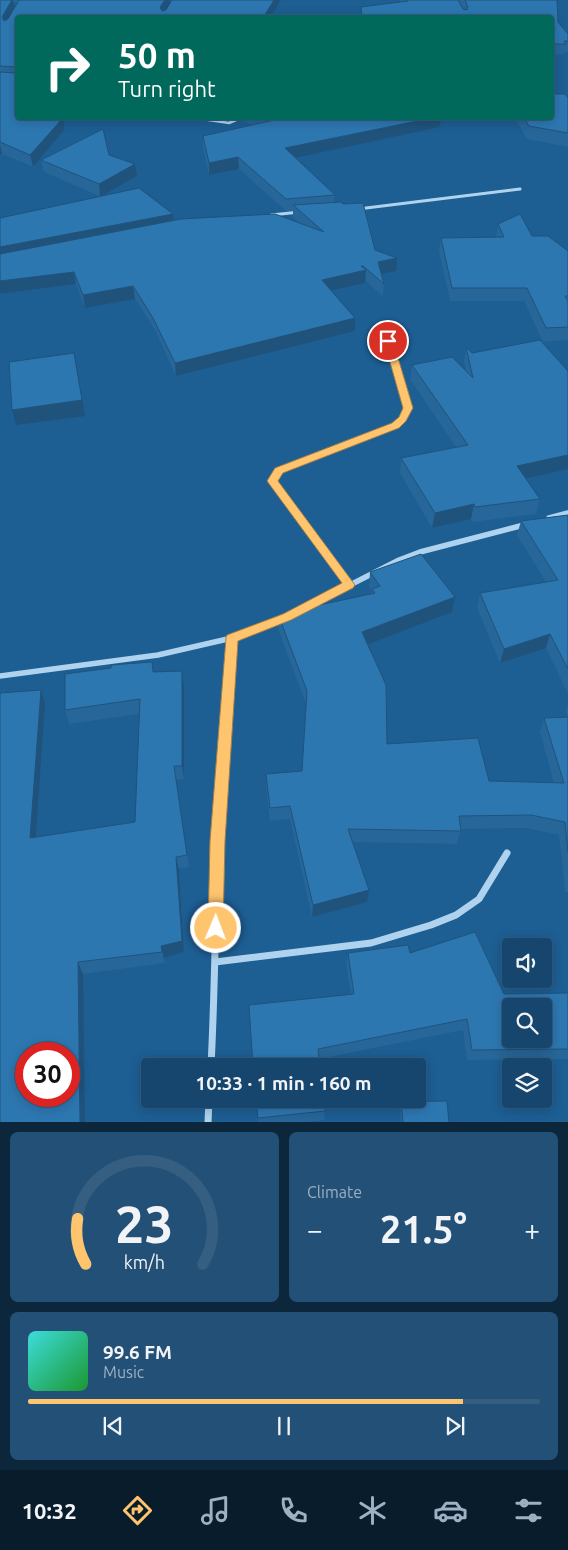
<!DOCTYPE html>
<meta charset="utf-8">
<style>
:root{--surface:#16466e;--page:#235076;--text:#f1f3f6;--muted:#9eb1c2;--line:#355e81;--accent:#fec46e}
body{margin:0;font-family:Ubuntu,sans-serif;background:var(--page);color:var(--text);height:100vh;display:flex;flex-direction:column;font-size:19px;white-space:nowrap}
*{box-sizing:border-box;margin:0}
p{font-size:16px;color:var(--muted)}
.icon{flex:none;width:28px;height:28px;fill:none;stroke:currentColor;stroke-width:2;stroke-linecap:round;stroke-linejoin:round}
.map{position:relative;height:1122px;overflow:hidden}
.drawer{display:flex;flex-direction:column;gap:10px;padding:10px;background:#0c263c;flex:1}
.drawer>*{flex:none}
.hud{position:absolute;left:15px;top:15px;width:539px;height:105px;border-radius:5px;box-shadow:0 2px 12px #0003,0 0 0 1px var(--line);background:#00695c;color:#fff;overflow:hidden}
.controls{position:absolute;left:502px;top:938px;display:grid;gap:10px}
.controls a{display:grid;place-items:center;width:50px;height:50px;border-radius:5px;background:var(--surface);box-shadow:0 2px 12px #0003,0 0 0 1px var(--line);font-size:25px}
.speed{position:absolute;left:15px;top:1042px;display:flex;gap:10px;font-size:25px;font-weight:700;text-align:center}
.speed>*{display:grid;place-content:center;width:65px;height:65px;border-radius:50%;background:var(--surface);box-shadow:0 2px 12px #0003,0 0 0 1px var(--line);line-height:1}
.speed .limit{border:8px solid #d22;background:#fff;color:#111}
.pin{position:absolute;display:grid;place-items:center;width:42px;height:42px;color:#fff;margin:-21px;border:2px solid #fff;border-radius:50%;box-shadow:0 1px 5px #0007}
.me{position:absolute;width:55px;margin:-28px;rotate:1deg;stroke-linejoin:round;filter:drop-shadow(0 0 4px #0008)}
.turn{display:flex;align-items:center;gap:18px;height:105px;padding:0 20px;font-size:22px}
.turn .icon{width:65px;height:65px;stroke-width:2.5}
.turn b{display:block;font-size:35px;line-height:42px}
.big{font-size:38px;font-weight:600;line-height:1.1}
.drawer .tile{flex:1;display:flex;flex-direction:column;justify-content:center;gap:8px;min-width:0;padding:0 18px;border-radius:8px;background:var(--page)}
.drawer .dial{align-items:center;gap:0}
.dial svg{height:130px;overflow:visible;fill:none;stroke:var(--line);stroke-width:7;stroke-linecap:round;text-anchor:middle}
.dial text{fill:var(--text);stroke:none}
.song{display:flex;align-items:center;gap:15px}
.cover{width:60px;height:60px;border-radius:8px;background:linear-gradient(135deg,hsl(180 70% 55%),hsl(130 70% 35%))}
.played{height:5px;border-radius:2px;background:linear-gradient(90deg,var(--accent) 85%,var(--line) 85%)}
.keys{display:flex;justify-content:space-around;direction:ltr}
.heat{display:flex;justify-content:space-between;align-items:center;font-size:28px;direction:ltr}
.drawer .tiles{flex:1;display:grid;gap:10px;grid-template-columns:1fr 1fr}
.tile:last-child{grid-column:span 2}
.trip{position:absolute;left:141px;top:1058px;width:285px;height:50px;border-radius:5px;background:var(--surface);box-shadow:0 2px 12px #0003,0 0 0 1px var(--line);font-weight:600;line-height:50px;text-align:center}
.dock{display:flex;height:80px;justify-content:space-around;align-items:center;background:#091c2c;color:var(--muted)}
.dock .icon{width:35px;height:35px}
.dock .selected{color:var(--accent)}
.dock b{font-size:22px;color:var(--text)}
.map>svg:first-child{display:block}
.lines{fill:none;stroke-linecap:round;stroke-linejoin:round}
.street-far4{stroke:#afd3ee;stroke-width:2.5}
.street-far3{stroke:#afd3ee;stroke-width:3}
.street-far2{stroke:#afd3ee;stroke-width:4.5}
.street-far1{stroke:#afd3ee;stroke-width:5.5}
.street{stroke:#afd3ee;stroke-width:7}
.wall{fill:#276698;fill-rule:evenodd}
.shaded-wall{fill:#20537c}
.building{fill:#2d77b1;stroke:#20537c;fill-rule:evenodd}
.route{fill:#fec46e;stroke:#a57f48}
</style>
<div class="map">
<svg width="568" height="1123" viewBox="0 0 568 1123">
<rect width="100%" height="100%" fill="#1d5e93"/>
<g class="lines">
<path class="street-far4" d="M195,118L229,123L241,118"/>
<path class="street-far3" d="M358,209L520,189
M271,215L300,212"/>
<path class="street-far2" d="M294,511L272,481L279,470L396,425L403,419L408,409L388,341"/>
<path class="street-far1" d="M293,510L349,585
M549,518L568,513
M299,611L399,560L420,552L524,525
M0,676L158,655L232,638L283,619
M222,781L232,638"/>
<path class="street" d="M215,962L371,943L431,925L456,915L479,899L507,853
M211,1066C216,970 215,875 222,779
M208,1123L209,1099"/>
</g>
<path class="wall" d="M0,0H281L270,18H18V118H63L65,129L33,167L2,154H0ZM13,2L17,4L14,8Z
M399,0H458L463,10L458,0H557L558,22L568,34V52H564V54L551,55V18L361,17V7L400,2Z
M568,98V147L527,139L515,118H551Z
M241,118H441L440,127L295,157L335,195L334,202L375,250L396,271L382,274L384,284L383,297L365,280V283L331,291L355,331L176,376L155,330L135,299L85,308L76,284L0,294V298V218L99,196L44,172L41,160L109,155L137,176L103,195L174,220L300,223L293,217V211H286L239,169L209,175L203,148V136L253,125L241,121Z
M498,224L532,236L568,251V340L543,342L524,301H450L439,251L441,238L496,237Z
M466,347L472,353L525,478L540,499L536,514L472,522L471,519L432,528L400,473L401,458L456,447L410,379L412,365L466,371L464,361Z
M568,515V694L546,648L500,663L477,608L480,593L546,582L517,535L521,521Z
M370,572L455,597L452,612L367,644L387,744L489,781L554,783L540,732L544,718L568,717L565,712L568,705V892H565L559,835L526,828L461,829L457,844L353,842L367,902L312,917L290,819L270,821L266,788V774L302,771L306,704L278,629V614L371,594L372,591L369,587Z
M182,671L184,685V779L176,780L189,867L179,869L184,952L164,958L165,963L83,974L0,1123L45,704L36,837L135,822L139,714L69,724L65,710L154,672Z
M348,953H410L504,994L568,993V1059L467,1060L463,1030L319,1059L253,1066L351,994L346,964Z
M256,1099L325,1111L324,1120L296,1123H258Z
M401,1102L449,1123H401L399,1107Z"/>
<path class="shaded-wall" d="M12,0H13L15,9L4,27L2,17Z
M165,0H170V4L161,17L160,7Z
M274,0H281L270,18H263Z
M47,118H59L47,131L45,119Z
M63,118L65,129L33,167L30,155Z
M432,118H441L440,127L285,160V148Z
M0,144L2,154H0Z
M238,157L239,169L209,175V163Z
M135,164L137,176L100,197L99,184Z
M173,214L174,226L0,260V247Z
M397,258L396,271L377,275L378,262Z
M363,266V271L366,270L365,283L321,293L322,280Z
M74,272L76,284L0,294V298V281Z
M133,286L135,299L85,308L83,295Z
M355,318V331L176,376L175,363Z
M74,353L85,416L16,425L12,410Z
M568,455V469L514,481L517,466Z
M474,504L471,519L432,528L435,513Z
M455,597L452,612L361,647L362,632Z
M550,634L546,648L500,663L504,649Z
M182,671L184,685V779L182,766Z
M41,690L45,704L35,851L30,838Z
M176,857L179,869L184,952L164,958L165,963L161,946Z
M369,890L367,902L312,917L313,905Z
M78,962L83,974L85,1123H80Z"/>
<path class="building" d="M0,0H12L2,17L4,21L8,19L19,0H165L160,7L162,11L166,10L172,0H274L263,18H18V68L17,67L0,66Z
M407,0H458L463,9L467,10L468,7L465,0H557L558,22L568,34V41H564L566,44H551V18H361L362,17L361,7L408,1Z
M0,72L16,73L18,72V118H47L45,119L63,118L30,155L0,142Z
M551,94H565L568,98V133L529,126L524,118H551Z
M265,118H432L285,148L335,195L286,199L238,157L209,163L203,136L274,120Z
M103,129L109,155L135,164L99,184L41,160Z
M139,188L173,214L0,247V218Z
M341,202L343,204L363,203L375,250L397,258L378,262L384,284L363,266H361L366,270L322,280L355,318L175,363L153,318L133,286L83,295L74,272L0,281V254L181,219L275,214L324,232L293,205Z
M520,214L532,236H548L568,251V296H565L568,301V327L546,328L527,288H452L441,238L504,237L498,224Z
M540,340L568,371V455L517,466L540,499L475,507L474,504L435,513L401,458L468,445L412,365L452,357L473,378L466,347L472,353Z
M74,353L82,400L12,410L9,362Z
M568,515V669L550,634L504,649L480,593L558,580L521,521Z
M421,554L455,597L362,632L386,685L387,744L478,738L489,781L564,783L544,718L568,717V852L565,822L531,815L459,816L461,831L348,829L369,890L313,905L290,806L270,808L266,774L302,771L307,691L278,614L375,593L372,589L380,586L370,572Z
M152,662L153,672L182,671V766H174L187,855L176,857L182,941L161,946L162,952L78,962L80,1123H0V693L41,690L30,838L135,822L140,699L65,710V674L111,668V665ZM26,1054H69V1096H26Z
M475,932L504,994L568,993V1049L472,1050L467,1019L318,1049L320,1066H253L249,1005L354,994L348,953L408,945L410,953ZM511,1006H544V1039H511Z
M256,1099H324L325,1111L258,1118Z
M447,1101L449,1123H403L401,1102Z"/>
<path class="route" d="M388,338L393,341L413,408L406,421L399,428L283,473L278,481L355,585L353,588L291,620L238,641L225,841L223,928L221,933L216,935L210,933L208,928L210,841L226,638L227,635L283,614L342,583L267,481L275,468L392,423L399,417L403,408L384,341Z"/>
</svg>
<div class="controls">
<a><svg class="icon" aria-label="sound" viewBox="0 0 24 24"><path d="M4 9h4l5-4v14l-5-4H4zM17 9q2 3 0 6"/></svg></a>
<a><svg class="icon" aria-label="search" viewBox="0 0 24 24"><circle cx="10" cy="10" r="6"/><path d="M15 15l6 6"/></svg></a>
<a><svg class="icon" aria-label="layers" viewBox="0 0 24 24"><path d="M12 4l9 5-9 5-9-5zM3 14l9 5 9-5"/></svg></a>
</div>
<div class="speed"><div class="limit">30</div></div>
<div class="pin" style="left:388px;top:341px;background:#d93025"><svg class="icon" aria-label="arrive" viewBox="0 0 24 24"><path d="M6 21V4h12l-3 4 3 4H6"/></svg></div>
<svg class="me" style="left:216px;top:928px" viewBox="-20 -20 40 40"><circle r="17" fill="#fec46e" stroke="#fff" stroke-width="3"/><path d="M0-11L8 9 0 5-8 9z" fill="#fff"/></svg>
<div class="trip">10:33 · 1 min · 160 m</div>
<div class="hud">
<div class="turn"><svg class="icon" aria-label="right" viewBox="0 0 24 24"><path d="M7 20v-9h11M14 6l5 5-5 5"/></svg><div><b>50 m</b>Turn right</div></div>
</div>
</div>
<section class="drawer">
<div class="tiles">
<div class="tile dial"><svg viewBox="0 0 100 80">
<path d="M14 69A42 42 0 1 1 86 69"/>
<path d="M14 69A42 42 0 0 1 9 41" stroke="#fec46e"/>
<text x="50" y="56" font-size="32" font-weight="700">23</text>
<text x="50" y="72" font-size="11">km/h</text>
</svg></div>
<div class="tile"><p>Climate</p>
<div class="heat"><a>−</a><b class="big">21.5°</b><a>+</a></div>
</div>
<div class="tile">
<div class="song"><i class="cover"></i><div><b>99.6 FM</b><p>Music</p></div></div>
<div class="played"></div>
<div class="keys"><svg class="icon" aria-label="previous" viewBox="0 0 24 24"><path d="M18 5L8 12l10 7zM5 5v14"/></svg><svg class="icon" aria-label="pause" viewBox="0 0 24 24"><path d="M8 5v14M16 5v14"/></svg><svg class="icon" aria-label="next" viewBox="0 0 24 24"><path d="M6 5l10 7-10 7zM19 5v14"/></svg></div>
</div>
</div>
</section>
<nav class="dock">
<b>10:32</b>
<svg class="icon selected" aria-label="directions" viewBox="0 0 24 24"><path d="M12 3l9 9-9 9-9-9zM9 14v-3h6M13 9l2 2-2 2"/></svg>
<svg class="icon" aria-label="music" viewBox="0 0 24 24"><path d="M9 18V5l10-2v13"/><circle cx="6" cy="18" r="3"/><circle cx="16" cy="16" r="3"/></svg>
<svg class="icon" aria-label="phone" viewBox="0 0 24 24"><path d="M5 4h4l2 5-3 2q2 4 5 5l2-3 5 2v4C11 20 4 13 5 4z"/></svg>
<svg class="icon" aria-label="climate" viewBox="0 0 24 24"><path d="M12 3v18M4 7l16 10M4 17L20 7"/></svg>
<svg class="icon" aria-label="car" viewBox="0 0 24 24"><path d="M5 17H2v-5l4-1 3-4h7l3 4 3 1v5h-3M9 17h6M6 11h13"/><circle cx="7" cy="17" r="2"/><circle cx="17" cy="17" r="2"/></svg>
<svg class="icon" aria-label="filters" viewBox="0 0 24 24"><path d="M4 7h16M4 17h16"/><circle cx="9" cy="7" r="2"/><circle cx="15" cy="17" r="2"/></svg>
</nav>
